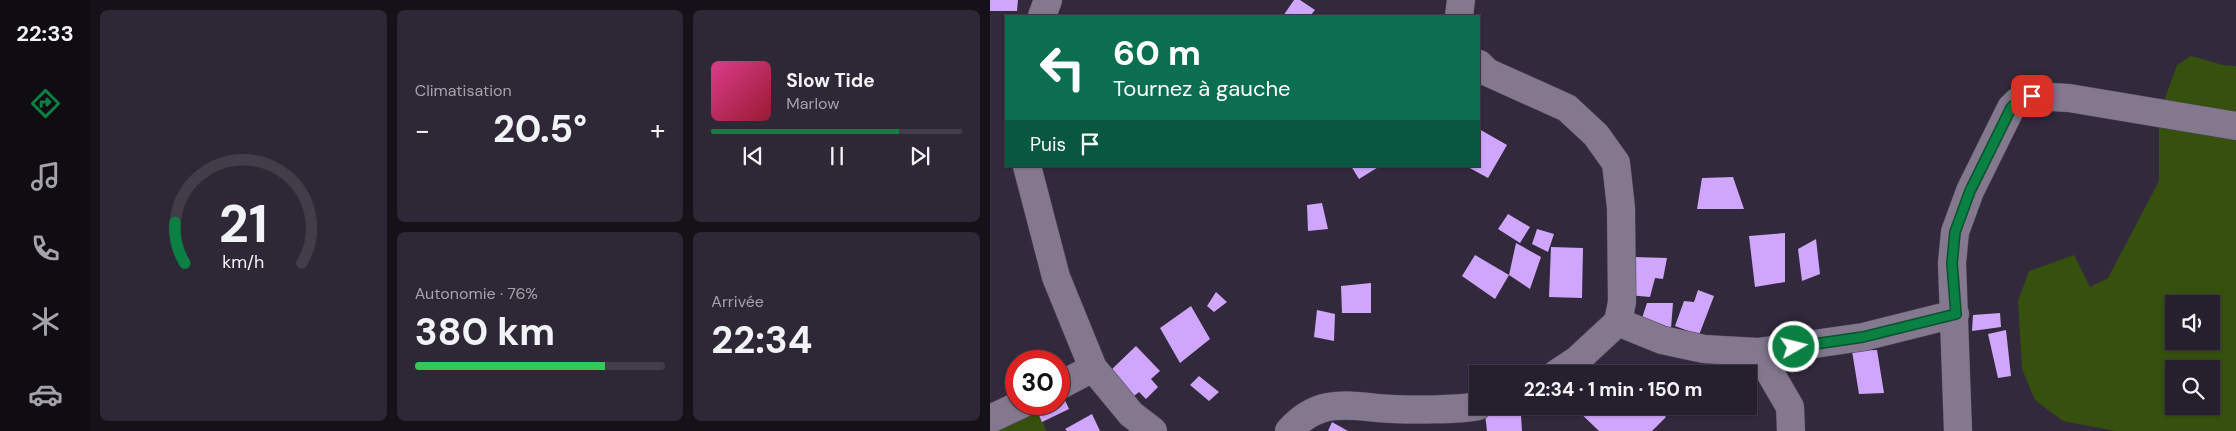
<!DOCTYPE html>
<html lang="fr">
<meta charset="utf-8">
<style>
:root{--surface:#261f2d;--page:#2e2735;--text:#f1f3f6;--muted:#a4a2aa;--line:#423d49;--accent:#0b8043}
body{margin:0;font-family:"DM Sans",sans-serif;background:var(--page);color:var(--text);height:100vh;display:flex;flex-direction:column;font-size:19px;white-space:nowrap}
*{box-sizing:border-box;margin:0}
p{font-size:16px;color:var(--muted)}
.icon{flex:none;width:28px;height:28px;fill:none;stroke:currentColor;stroke-width:2;stroke-linecap:round;stroke-linejoin:round}
.map{position:relative;flex:1;overflow:hidden}
.sheet{display:flex;flex-direction:column;gap:10px;padding:10px;background:#151119;width:900px}
.sheet>*{flex:none}
.banner{position:absolute;left:15px;top:15px;width:475px;height:152px;border-radius:0px;box-shadow:0 1px 4px #0004,0 0 0 1px var(--line);background:#0b6e4f;color:#fff;overflow:hidden}
.buttons{position:absolute;left:1175px;top:295px;display:grid;gap:10px}
.buttons a{display:grid;place-items:center;width:55px;height:55px;border-radius:0px;background:var(--surface);box-shadow:0 1px 4px #0004,0 0 0 1px var(--line);font-size:25px}
.speed{position:absolute;left:15px;top:350px;display:flex;gap:10px;font-size:25px;font-weight:700;text-align:center}
.speed>*{display:grid;place-content:center;width:65px;height:65px;border-radius:50%;background:var(--surface);box-shadow:0 1px 4px #0004,0 0 0 1px var(--line);line-height:1}
.speed .limit{border:8px solid #d22;background:#fff;color:#111}
.pin{position:absolute;display:grid;place-items:center;width:42px;height:42px;color:#fff;margin:-21px;border-radius:10px;box-shadow:0 2px 8px #0006}
.me{position:absolute;width:55px;margin:-28px;rotate:82deg;stroke-linejoin:round;filter:drop-shadow(0 0 4px #0008)}
.turn{display:flex;align-items:center;gap:18px;height:105px;padding:0 25px;font-size:22px}
.turn .icon{width:65px;height:65px;stroke-width:2.5}
.turn b{display:block;font-size:35px;line-height:42px}
.then{display:flex;align-items:center;height:48px;padding:0 25px;background:#0003;gap:10px;font-size:19px}
.big{font-size:38px;font-weight:700;line-height:1.1}
.sheet .card{flex:1;display:flex;flex-direction:column;justify-content:center;gap:8px;min-width:0;padding:0 18px;border-radius:8px;background:var(--page)}
.sheet .dial{align-items:center;gap:0}
.dial svg{height:130px;overflow:visible;fill:none;stroke:var(--line);stroke-width:7;stroke-linecap:round;text-anchor:middle}
.dial text{fill:var(--text);stroke:none}
.song{display:flex;align-items:center;gap:15px}
.cover{width:60px;height:60px;border-radius:8px;background:linear-gradient(135deg,hsl(330 70% 55%),hsl(350 70% 35%))}
.played{height:5px;border-radius:2px;background:linear-gradient(90deg,var(--accent) 75%,var(--line) 75%)}
.keys{display:flex;justify-content:space-around;direction:ltr}
.heat{display:flex;justify-content:space-between;align-items:center;font-size:28px;direction:ltr}
.charge{height:8px;border-radius:4px;background:linear-gradient(90deg,#34c759 76%,var(--line) 0)}
.sheet .tiles{flex:1;display:grid;gap:10px;grid-template-columns:repeat(3,1fr)}
.card:first-child{grid-row:span 2}
.trip{position:absolute;left:479px;top:365px;width:288px;height:50px;border-radius:0px;background:var(--surface);box-shadow:0 1px 4px #0004,0 0 0 1px var(--line);font-weight:700;line-height:50px;text-align:center}
main{display:flex;flex:1;min-height:0}
.tabs{display:flex;flex-direction:column;width:90px;justify-content:space-around;align-items:center;background:#0f0c12;color:var(--muted)}
.tabs .icon{width:35px;height:35px}
.tabs .current{color:var(--accent)}
.tabs b{font-size:22px;color:var(--text)}
.map>svg:first-child{display:block}
.green{fill:#36500d;fill-rule:evenodd}
.building{fill:#cfa6fb}
.lines{fill:none;stroke-linecap:round;stroke-linejoin:round}
.minor-casing{stroke:#4d4455;stroke-width:29}
.minor{stroke:#84788f;stroke-width:28}
.route-casing{stroke:#07532c;stroke-width:12}
.route{stroke:#0b8043;stroke-width:9}
</style>
<main>
<nav class="tabs">
<b>22:33</b>
<svg class="icon current" aria-label="directions" viewBox="0 0 24 24"><path d="M12 3l9 9-9 9-9-9zM9 14v-3h6M13 9l2 2-2 2"/></svg>
<svg class="icon" aria-label="music" viewBox="0 0 24 24"><path d="M9 18V5l10-2v13"/><circle cx="6" cy="18" r="3"/><circle cx="16" cy="16" r="3"/></svg>
<svg class="icon" aria-label="phone" viewBox="0 0 24 24"><path d="M5 4h4l2 5-3 2q2 4 5 5l2-3 5 2v4C11 20 4 13 5 4z"/></svg>
<svg class="icon" aria-label="climate" viewBox="0 0 24 24"><path d="M12 3v18M4 7l16 10M4 17L20 7"/></svg>
<svg class="icon" aria-label="car" viewBox="0 0 24 24"><path d="M5 17H2v-5l4-1 3-4h7l3 4 3 1v5h-3M9 17h6M6 11h13"/><circle cx="7" cy="17" r="2"/><circle cx="17" cy="17" r="2"/></svg>
</nav>
<section class="sheet">
<div class="tiles">
<div class="card dial"><svg viewBox="0 0 100 80">
<path d="M14 69A42 42 0 1 1 86 69"/>
<path d="M14 69A42 42 0 0 1 8 44" stroke="#0b8043"/>
<text x="50" y="56" font-size="32" font-weight="700">21</text>
<text x="50" y="72" font-size="11">km/h</text>
</svg></div>
<div class="card"><p>Climatisation</p>
<div class="heat"><a>−</a><b class="big">20.5°</b><a>+</a></div>
</div>
<div class="card">
<div class="song"><i class="cover"></i><div><b>Slow Tide</b><p>Marlow</p></div></div>
<div class="played"></div>
<div class="keys"><svg class="icon" aria-label="previous" viewBox="0 0 24 24"><path d="M18 5L8 12l10 7zM5 5v14"/></svg><svg class="icon" aria-label="pause" viewBox="0 0 24 24"><path d="M8 5v14M16 5v14"/></svg><svg class="icon" aria-label="next" viewBox="0 0 24 24"><path d="M6 5l10 7-10 7zM19 5v14"/></svg></div>
</div>
<div class="card"><p>Autonomie · 76%</p><b class="big">380 km</b><div class="charge"></div></div>
<div class="card"><p>Arrivée</p><b class="big">22:34</b></div>
</div>
</section>
<div class="map">
<svg width="1246" height="431" viewBox="0 0 1246 431">
<rect width="100%" height="100%" fill="#33293c"/>
<path class="green" d="M1201,56L1233,65L1246,66V431H1125L1073,421L1045,400L1032,369L1028,301L1039,271L1084,255L1100,287L1118,278L1169,181V115L1187,65ZM1184,304H1221V341H1184ZM1184,369H1221V406H1184Z
M26,404H47L56,431H0Z"/>
<path class="building" d="M0,0H28L27,11H0Z
M304,0H310L325,10L320,16H293Z
M489,129L517,145L498,178L476,166H489Z
M361,166H390L369,179Z
M743,177L754,209H707L712,178Z
M332,203L338,229L318,231L317,205Z
M518,214L540,227L530,243L508,229Z
M547,229L564,234L558,252L542,244Z
M795,233V282L765,287L759,236Z
M826,239L830,274L812,281L808,249Z
M526,243L551,257L540,289L519,275Z
M561,247L593,248L592,298L559,297Z
M485,255L519,275L505,299L472,276Z
M645,257L677,258L673,279L665,278L660,297L638,295Z
M381,283V313H352L351,286Z
M708,290L724,296L709,335L685,326L694,301L704,302Z
M226,292L237,302L224,312L217,306Z
M657,303H683L681,328L652,318Z
M201,306L220,339L190,363L170,328Z
M327,310L345,314L344,341L324,337Z
M1010,313L1011,327L982,331L983,315Z
M1016,330L1021,376L1008,378L998,334Z
M146,346L170,371L161,379L168,387L156,399L149,392L144,396L120,371Z
M887,350L894,393L869,394L862,351Z
M616,364L627,374H607Z
M209,376L229,392L219,401L200,385Z
M69,387L79,409L52,422L44,404H69Z
M583,406H664L676,417L662,431H609Z
M102,414L110,431H77L75,429Z
M495,414L531,416L532,431H497Z
M342,422L358,431H338Z"/>
<g class="lines">
<g class="minor-casing">
<path id="minor" d="M52,16L58,0
M469,16L471,0
M489,64L497,72L577,108L606,135L626,163L631,208L632,302L628,322L587,360L566,374
M37,166L66,277L103,368L141,414L163,431
M628,322L672,340L714,349L768,352L873,337L965,314
M768,352L800,407L801,431
M69,386L103,368
M0,419L32,404
M299,431C331,395 361,407 403,409C422,410 470,410 488,406
M968,431L962,263L965,232L980,191L1021,108L1027,102L1042,96L1079,98L1246,126"/>
</g>
<use href="#minor" class="minor"/>
</g>
<g class="lines">
<g class="route-casing">
<path id="route" d="M804,347L873,337L966,314L962,263L965,232L980,191L1021,108L1027,102L1042,96"/>
</g>
<use href="#route" class="route"/>
</g>
</svg>
<div class="buttons">
<a><svg class="icon" aria-label="sound" viewBox="0 0 24 24"><path d="M4 9h4l5-4v14l-5-4H4zM17 9q2 3 0 6"/></svg></a>
<a><svg class="icon" aria-label="search" viewBox="0 0 24 24"><circle cx="10" cy="10" r="6"/><path d="M15 15l6 6"/></svg></a>
</div>
<div class="speed"><div class="limit">30</div></div>
<div class="pin" style="left:1042px;top:96px;background:#d93025"><svg class="icon" aria-label="arrive" viewBox="0 0 24 24"><path d="M6 21V4h12l-3 4 3 4H6"/></svg></div>
<svg class="me" style="left:804px;top:347px" viewBox="-20 -20 40 40"><circle r="17" fill="#0b8043" stroke="#fff" stroke-width="3"/><path d="M0-11L8 9 0 5-8 9z" fill="#fff"/></svg>
<div class="trip">22:34 · 1 min · 150 m</div>
<div class="banner">
<div class="turn"><svg class="icon" aria-label="left" viewBox="0 0 24 24"><path d="M17 20v-9H6M10 6l-5 5 5 5"/></svg><div><b>60 m</b>Tournez à gauche</div></div>
<div class="then">Puis<svg class="icon" aria-label="arrive" viewBox="0 0 24 24"><path d="M6 21V4h12l-3 4 3 4H6"/></svg></div>
</div>
</div>
</main>
